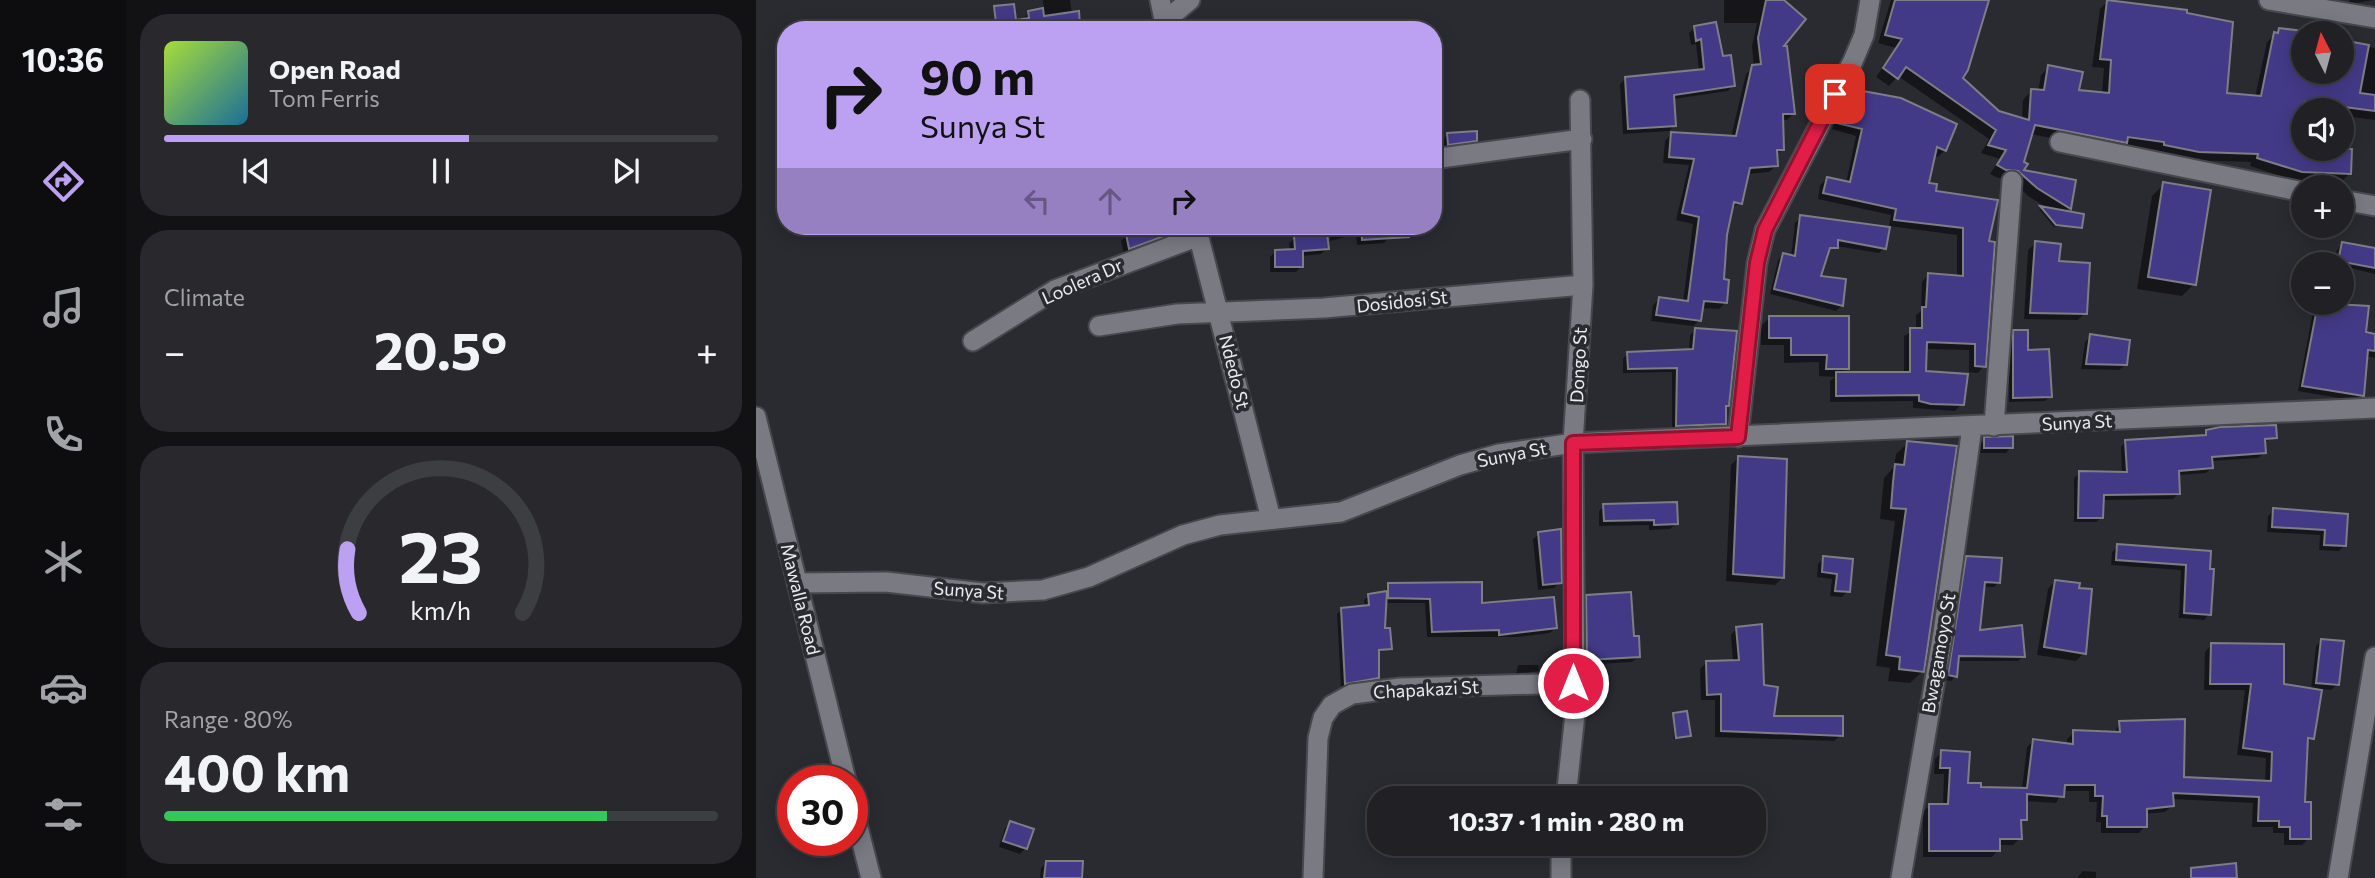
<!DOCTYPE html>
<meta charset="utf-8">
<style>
:root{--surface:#202025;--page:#28282d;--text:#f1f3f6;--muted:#a2a3a7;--line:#3d3e42;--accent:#bca0f2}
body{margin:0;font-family:Commissioner,sans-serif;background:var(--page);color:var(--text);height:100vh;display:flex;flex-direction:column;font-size:26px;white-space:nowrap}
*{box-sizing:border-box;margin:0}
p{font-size:23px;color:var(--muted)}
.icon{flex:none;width:38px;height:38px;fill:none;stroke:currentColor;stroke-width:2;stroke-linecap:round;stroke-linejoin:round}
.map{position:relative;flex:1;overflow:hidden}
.sheet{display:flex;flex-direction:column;gap:14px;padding:14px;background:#121214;width:630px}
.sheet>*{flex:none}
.guide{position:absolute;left:21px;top:21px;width:665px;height:214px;border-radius:28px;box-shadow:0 4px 18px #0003,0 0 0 2px var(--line);background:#bca0f2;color:#111;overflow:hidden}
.needle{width:46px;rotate:354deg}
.controls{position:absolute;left:1535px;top:21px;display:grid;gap:14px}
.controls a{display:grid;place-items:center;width:63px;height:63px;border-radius:50%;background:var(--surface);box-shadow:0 4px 18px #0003,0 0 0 2px var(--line);font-size:35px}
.speed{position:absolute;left:21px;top:765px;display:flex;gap:14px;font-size:35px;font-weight:700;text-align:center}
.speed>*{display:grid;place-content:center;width:91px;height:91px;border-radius:50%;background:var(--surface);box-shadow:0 4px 18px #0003,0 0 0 2px var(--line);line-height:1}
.speed .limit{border:10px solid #d22;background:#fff;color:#111}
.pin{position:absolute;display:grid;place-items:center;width:60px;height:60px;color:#fff;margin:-30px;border-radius:14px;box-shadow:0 4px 10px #0006}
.me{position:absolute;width:77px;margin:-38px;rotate:0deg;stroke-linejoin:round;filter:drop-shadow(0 0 5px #0008)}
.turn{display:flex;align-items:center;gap:24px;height:147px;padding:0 28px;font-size:32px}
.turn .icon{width:91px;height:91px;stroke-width:2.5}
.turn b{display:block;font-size:49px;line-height:60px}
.lanes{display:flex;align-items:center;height:66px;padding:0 28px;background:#0003;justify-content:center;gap:35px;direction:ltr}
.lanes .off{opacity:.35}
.big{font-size:52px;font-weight:700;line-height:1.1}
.sheet .tile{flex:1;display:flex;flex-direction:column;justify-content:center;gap:10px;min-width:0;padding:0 24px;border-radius:28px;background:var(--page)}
.sheet .dial{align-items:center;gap:0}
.dial svg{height:182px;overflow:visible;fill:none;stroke:var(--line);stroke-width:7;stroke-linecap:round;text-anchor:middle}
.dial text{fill:var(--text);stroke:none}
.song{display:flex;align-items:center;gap:21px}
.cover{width:84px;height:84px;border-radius:10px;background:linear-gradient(135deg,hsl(80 70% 55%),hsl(200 70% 35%))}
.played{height:7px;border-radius:4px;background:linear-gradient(90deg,var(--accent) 55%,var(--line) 55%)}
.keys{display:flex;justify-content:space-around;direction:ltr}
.heat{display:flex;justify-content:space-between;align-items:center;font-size:38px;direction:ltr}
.charge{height:10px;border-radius:5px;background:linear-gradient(90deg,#34c759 80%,var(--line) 0)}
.trip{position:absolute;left:611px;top:786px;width:399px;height:70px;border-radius:28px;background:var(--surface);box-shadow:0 4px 18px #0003,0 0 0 2px var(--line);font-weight:700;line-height:70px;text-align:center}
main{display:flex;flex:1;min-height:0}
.tab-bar{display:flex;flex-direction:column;width:126px;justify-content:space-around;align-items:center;background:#0d0d0f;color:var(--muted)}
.tab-bar .icon{width:49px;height:49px}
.tab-bar .current{color:var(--accent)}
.tab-bar b{font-size:32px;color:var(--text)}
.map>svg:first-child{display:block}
.shadow{fill:#0007;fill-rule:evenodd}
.building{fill:#433a87;stroke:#7c7d85;stroke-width:2}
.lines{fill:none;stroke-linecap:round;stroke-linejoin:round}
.minor-casing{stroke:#47474d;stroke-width:23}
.tertiary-casing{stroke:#47474d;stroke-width:23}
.minor{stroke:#7a7a83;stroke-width:19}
.tertiary{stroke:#7a7a83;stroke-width:19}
.route-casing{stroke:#92132f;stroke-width:18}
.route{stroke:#e11d48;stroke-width:12}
.labels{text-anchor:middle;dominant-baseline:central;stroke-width:7;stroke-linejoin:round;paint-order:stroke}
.street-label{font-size:18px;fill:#ebebf0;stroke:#2a2a31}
</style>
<main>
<nav class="tab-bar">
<b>10:36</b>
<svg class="icon current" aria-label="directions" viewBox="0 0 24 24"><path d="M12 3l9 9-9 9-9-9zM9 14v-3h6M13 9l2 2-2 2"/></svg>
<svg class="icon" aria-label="music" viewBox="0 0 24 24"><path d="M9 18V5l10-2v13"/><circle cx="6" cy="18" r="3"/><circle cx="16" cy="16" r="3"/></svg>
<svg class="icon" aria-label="phone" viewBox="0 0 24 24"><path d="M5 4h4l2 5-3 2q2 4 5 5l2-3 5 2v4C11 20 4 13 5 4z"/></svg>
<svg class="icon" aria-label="climate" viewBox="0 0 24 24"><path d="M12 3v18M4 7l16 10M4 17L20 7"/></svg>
<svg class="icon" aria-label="car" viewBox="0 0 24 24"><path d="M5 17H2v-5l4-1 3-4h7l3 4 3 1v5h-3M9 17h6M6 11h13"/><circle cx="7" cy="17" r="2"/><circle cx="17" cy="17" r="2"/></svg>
<svg class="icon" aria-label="filters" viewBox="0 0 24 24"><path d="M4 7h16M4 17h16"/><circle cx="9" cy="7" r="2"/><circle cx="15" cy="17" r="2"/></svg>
</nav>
<section class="sheet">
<div class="tile">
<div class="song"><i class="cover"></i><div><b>Open Road</b><p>Tom Ferris</p></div></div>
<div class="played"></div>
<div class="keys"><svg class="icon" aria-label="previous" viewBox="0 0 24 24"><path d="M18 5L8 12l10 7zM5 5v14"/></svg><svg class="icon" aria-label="pause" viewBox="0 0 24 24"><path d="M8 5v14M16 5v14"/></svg><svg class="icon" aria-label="next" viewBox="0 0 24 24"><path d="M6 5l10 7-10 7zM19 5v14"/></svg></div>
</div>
<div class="tile"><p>Climate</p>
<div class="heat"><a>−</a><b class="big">20.5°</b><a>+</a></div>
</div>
<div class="tile dial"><svg viewBox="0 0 100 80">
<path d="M14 69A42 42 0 1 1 86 69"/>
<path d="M14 69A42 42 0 0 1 9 41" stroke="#bca0f2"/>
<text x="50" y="56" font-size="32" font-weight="700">23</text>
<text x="50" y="72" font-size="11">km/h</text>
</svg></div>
<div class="tile"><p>Range · 80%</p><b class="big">400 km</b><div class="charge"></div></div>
</section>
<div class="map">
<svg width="1619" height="878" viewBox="0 0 1619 878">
<rect width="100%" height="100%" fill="#2a2a31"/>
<path class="shadow" d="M287,0H314L316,14L323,24L313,30H270L268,18L272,13L288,10Z
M968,0H1025V47L1038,113L1031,120H1025L1026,149L1020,156V166L1013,172L991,174L984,203L974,209L969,234L966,281L970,302L963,309L945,308L944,320L937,326L895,321L897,305L903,299L927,302L937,224L920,220L933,165L907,163L909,141L915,134L975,137L990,74L998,67L996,46L1001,23H968Z
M1135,0H1231L1205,79L1242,113L1266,120L1267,100L1275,91H1282L1285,75L1293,67L1321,92L1346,94L1348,68L1336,67L1344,9L1352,1L1469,95L1499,97L1511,42L1523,30L1554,33H1547V72H1586V42L1619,48V120L1596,117L1593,174L1585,182L1537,180L1494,166L1495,162L1434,160L1400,153L1401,150L1366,146L1361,151L1275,134L1265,172L1318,182L1313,208L1309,212L1324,227H1298L1283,209H1293L1272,196L1254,178H1242L1234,174L1244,159L1225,153L1233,139L1142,76L1133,86L1120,77L1140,48L1122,43ZM1547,110H1586V149H1547Z
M1593,0H1618L1594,4Z
M239,8L256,23L238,25Z
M938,28L965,58L977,85L972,91L917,99L918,125L913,131L867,134L864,84L869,79L943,71L940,44L935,45L933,33Z
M1097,91L1189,150L1182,157L1177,155L1170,185L1231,243L1228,366L1222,373L1213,372V350L1169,349V373L1206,404L1199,411L1157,408V401L1074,402V381L1079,377L1063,376V362L1028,363V345H1005V326L1014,317L1091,318V368L1085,374H1148V336L1160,329V315L1165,311L1166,282L1172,275L1201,277V235L1133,226L1135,215L1062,199L1064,185L1071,179L1090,183L1100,136L1076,129L1090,98Z
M692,134L720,140L714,146L687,149L686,140Z
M1408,184L1438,284L1426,296L1381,289L1396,196Z
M1045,217L1128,248L1123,253L1080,246L1070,252L1063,277L1086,305L1080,311L1014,294L1022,260L1028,255L1035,257L1039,223Z
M405,226L426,228L420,234L368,254L365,241L371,236L405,228Z
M574,226H588L589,237L574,241Z
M632,226L633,237L628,243L601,245L600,232L606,227Z
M539,238L571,249L565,254L545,256L546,266L540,272H514V257L520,251H534L533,243Z
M1279,243L1301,262L1329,313L1322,320L1268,319L1272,250Z
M1586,244L1619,250V274L1578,264L1581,250Z
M1562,303L1611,307L1608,333L1619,336V358L1610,356L1607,395L1601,401L1542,391L1558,306Z
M939,330L971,405L968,408L969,423L963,428L916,430V372L867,373V359L872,353L933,351L934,335Z
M1258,331L1294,396L1289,401L1253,402V336Z
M1335,336L1369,365L1363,370L1325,369L1329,342Z
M1451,432L1519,437L1507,443L1508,453L1502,458L1455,461L1456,468L1450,473L1421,475L1422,494L1417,499L1346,500V517L1340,522H1318V478L1324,473H1366L1365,447L1370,441L1445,437Z
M1229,439L1255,447L1250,453H1223V445Z
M1152,443L1166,672L1154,683L1132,681L1134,668L1120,666L1139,521L1124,519L1128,478L1138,467L1140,454Z
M983,457L1027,577L1019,585L970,581L975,465Z
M848,506L920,524L914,529L893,530V525L843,526V511Z
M1518,510L1590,515L1589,545L1583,551L1563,550L1564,535L1511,532L1512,516Z
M783,534L804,582L798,588L782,590L777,539Z
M1362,546L1453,552V614L1448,620L1423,618L1425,570L1355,565L1356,552Z
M1068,558L1095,561L1092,591L1086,597L1074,596L1076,579L1061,577L1062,564Z
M1211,558L1243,582L1238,587H1227L1223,632L1267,656L1262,661H1201L1200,676L1195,681L1188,680L1206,563Z
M1299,581L1328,653L1320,661L1281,655L1292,589Z
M633,584L724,605L799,628L794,633L761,637H671L669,603H628L627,630L634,648L621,653V678L617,682L585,687L581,614L585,610L609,608L608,600L613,595L628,593Z
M831,597L876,638L882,657L876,662L826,665L825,602Z
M981,628L1016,717L1085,735L1078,741L959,737V700H945L944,669L950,663L977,662L975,635Z
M1565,641L1581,685L1575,690L1564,689L1556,738L1550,744L1547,803L1553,838L1546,845H1528V833H1517V827H1496L1497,803L1416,799V806L1409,812L1389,814V826L1383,833H1345V822H1340L1341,802H1333V791H1307L1300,803L1269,801L1264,838L1257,845H1242V850L1236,857H1167V812L1174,805H1187L1188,774H1178L1179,759L1186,752L1211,785L1224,789H1266L1271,747L1278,740L1311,745V739L1318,732L1358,733L1364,723L1427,779L1509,782L1510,758L1481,755L1489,690H1448L1449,652L1455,645L1526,685L1555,690L1560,646Z
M762,665H782L783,671L760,674Z
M917,715L933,735L931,738L918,739Z
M255,823L270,848L264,854L243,847L249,828Z
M290,863L324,878H284L285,868Z
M1327,871L1340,872V878H1321Z"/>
<path class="building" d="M1010,0H1028L1050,19L1028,46H1031L1039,114H1027L1028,150H1021L1022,166L994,168L986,204L978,202L971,235L968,279L973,280L971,303L948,301L945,321L900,315L903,297L932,301L943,217L926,213L938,159L913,157L915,132L980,136L996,65L1005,64L1002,38Z
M1139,0H1233L1212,70L1207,78L1243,111L1273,120L1275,89L1288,90L1292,65L1327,72L1323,90L1353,93L1355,60L1344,59L1351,0L1431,10V13L1477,22L1471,93L1505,96L1518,32L1522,33L1523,28L1547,31V72H1586V40L1613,45L1604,93L1619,95V111L1549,102L1547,149H1596L1595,174L1546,172L1501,158L1502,154L1443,152L1408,145V142L1372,137L1371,143L1279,125L1268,162L1272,164L1268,170L1320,180L1315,209L1281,188L1262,171L1250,170L1241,165L1250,150L1232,145L1240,130L1150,67L1142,79L1127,68L1146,39L1129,35Z
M258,4L260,20L273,18L272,11L287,8L288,16L323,11L324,25L290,30H253V22L240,23L238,6Z
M960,22L967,56L975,55L979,86L918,95L920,126L872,129L869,77L948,69L945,39L940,41L938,26Z
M1096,89L1145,98L1201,124L1190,151L1181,147L1173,183L1181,184L1180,191L1242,200L1233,241L1239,242L1230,367L1219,366V344L1171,342L1170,371L1212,374L1208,405L1175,404L1163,401V395L1080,396V372H1154V328H1166V307H1170L1172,273L1207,276V228L1138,220L1140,209L1067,193L1071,177L1094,182L1106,129L1081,123Z
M721,131V141L692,145L691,133Z
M1407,182L1455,190L1440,285L1392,277Z
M1284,206L1328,214L1326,228L1300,225Z
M1044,215L1134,227L1130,249L1082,240V248H1074L1065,276L1090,279L1087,306L1018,289L1027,253L1039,256Z
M409,226H428V229L373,249L370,234Z
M605,226H653V237L606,240Z
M571,233L573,249L547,251V267H519V250L539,249L538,236Z
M1279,241L1305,244L1303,261L1334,263L1331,314L1274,313Z
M1586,242L1619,248V268L1582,261Z
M1562,303L1613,306L1610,332L1619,334V351L1612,350L1608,396L1546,386Z
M1013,316H1093V369H1070L1071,355H1035V338H1013Z
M939,328L981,331L973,406H970V424L920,426L921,368L872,369L871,352L937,349Z
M1257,330H1272V350L1293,349L1296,397L1257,398Z
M1334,334L1374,340L1371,365L1330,364Z
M1520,425L1521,438L1509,439L1510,453L1456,457L1457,468L1423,471L1424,494L1348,495L1347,518H1322L1323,471L1371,472L1369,440L1450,435V430L1464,427Z
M1257,436V448H1228V437Z
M1151,441L1201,446L1168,672L1143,669L1144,657L1130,655L1150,509L1135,508L1137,482L1139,464L1148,465Z
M982,456L1031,459L1028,578L977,574Z
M921,502L922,524L898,525V520L848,521L847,504Z
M1517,508L1592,514L1590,546L1568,545L1569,530L1516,527Z
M805,529L806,583L787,585L782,532Z
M1361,544L1455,551L1454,569H1458L1455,615L1428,613L1430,565L1360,560Z
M1067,556L1097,559L1094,592L1079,591L1081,574L1066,572Z
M1210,556L1246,558L1244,583L1229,582L1224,630L1266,625L1269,657L1203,656L1201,677L1192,675Z
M1299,580L1324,583L1323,588L1336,589L1330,654L1288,647Z
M726,582V603L798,597L801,628L743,635V630L676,632L674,599L632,598V583Z
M631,591L629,628H634L636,649L623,650V678L589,684L585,608L613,605L612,594Z
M875,592L878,636H883L884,657L831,660L830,595Z
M1006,624L1008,685L1022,687L1018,716H1087V736L965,731V694L951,695L950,661L983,660L980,627Z
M1565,639L1588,641L1583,685L1560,683Z
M1455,643L1528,644V684L1566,690L1558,739L1552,738L1549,802H1555V839H1534V827H1523V821H1502L1503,797L1417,793L1418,806L1391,809V827H1351V816H1346L1347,796H1339V785H1309L1308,797L1271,794V820H1265L1266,839H1244V851H1173V804H1192L1194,768H1184L1185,750L1214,752L1212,783H1225V787L1271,788L1277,739L1317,744V730L1364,732L1363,721L1429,719L1428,777L1515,781L1516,752L1487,748L1495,684H1454Z
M931,711L935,736L920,738L917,713Z
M254,821L278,829L271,849L247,841Z
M290,861H327L326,878H288Z
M1480,863L1481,878H1435V868Z"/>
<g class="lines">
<g class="minor-casing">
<path id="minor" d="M404,0L410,30
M1513,0L1619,18
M409,21L434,0
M1304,142L1547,192
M677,159L826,139
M1586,200L1619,206
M440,226L515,519
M343,326L421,314L568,308L827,285
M217,341L299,290L443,236
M0,417L90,780
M1238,426L1256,181
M982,437L1001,263L1009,230L1097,61L1108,35L1114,0
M41,583L130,582L227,593L287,590L333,577L427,535L464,525L585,512L704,465L743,454L817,443L1619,408
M810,798L819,714L817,443L827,285L824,100
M96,804L115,878
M557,878L562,738L567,718L576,705L596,694L644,688L817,683
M805,878V844
M1145,878L1187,633L1216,427"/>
</g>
<g class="tertiary-casing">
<path id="tertiary" d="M1582,878L1619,657"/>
</g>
<use href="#minor" class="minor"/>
<use href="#tertiary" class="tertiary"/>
</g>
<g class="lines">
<g class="route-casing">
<path id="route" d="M817,683V443L982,437L1001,263L1009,230L1079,94"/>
</g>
<use href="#route" class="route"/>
</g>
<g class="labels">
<g class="street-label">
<text transform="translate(326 281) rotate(-24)">Loolera Dr</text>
<text transform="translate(646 301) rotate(-6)">Dosidosi St</text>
<text transform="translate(822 365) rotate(-87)">Dongo St</text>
<text transform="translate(479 372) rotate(76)">Ndedo St</text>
<text transform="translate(1321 422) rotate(-3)">Sunya St</text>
<text transform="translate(756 454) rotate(-11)">Sunya St</text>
<text transform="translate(213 590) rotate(4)">Sunya St</text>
<text transform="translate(45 599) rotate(76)">Mawalla Road</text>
<text transform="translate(1182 653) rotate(-80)">Bwagamoyo St</text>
<text transform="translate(670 689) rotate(-3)">Chapakazi St</text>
</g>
</g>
</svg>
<div class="controls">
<a><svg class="needle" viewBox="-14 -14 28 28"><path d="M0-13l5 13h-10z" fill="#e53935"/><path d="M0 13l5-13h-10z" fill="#a2a3a7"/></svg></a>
<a><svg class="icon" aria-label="sound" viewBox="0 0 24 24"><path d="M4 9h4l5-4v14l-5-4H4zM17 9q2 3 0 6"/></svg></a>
<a>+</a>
<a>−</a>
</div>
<div class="speed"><div class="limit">30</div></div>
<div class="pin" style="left:1079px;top:94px;background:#d93025"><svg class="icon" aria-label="arrive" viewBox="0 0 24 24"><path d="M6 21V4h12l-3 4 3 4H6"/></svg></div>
<svg class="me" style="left:817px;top:683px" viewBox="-20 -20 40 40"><circle r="17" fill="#e11d48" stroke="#fff" stroke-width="3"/><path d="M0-11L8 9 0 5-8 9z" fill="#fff"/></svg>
<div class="trip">10:37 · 1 min · 280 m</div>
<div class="guide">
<div class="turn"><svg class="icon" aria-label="right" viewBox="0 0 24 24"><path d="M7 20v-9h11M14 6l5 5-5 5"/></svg><div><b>90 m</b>Sunya St</div></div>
<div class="lanes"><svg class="icon off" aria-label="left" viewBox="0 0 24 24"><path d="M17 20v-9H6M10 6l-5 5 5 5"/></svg><svg class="icon off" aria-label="ahead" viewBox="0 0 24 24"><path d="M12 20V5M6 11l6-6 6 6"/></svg><svg class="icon" aria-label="right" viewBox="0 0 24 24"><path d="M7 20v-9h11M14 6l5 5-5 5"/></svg></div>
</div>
</div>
</main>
